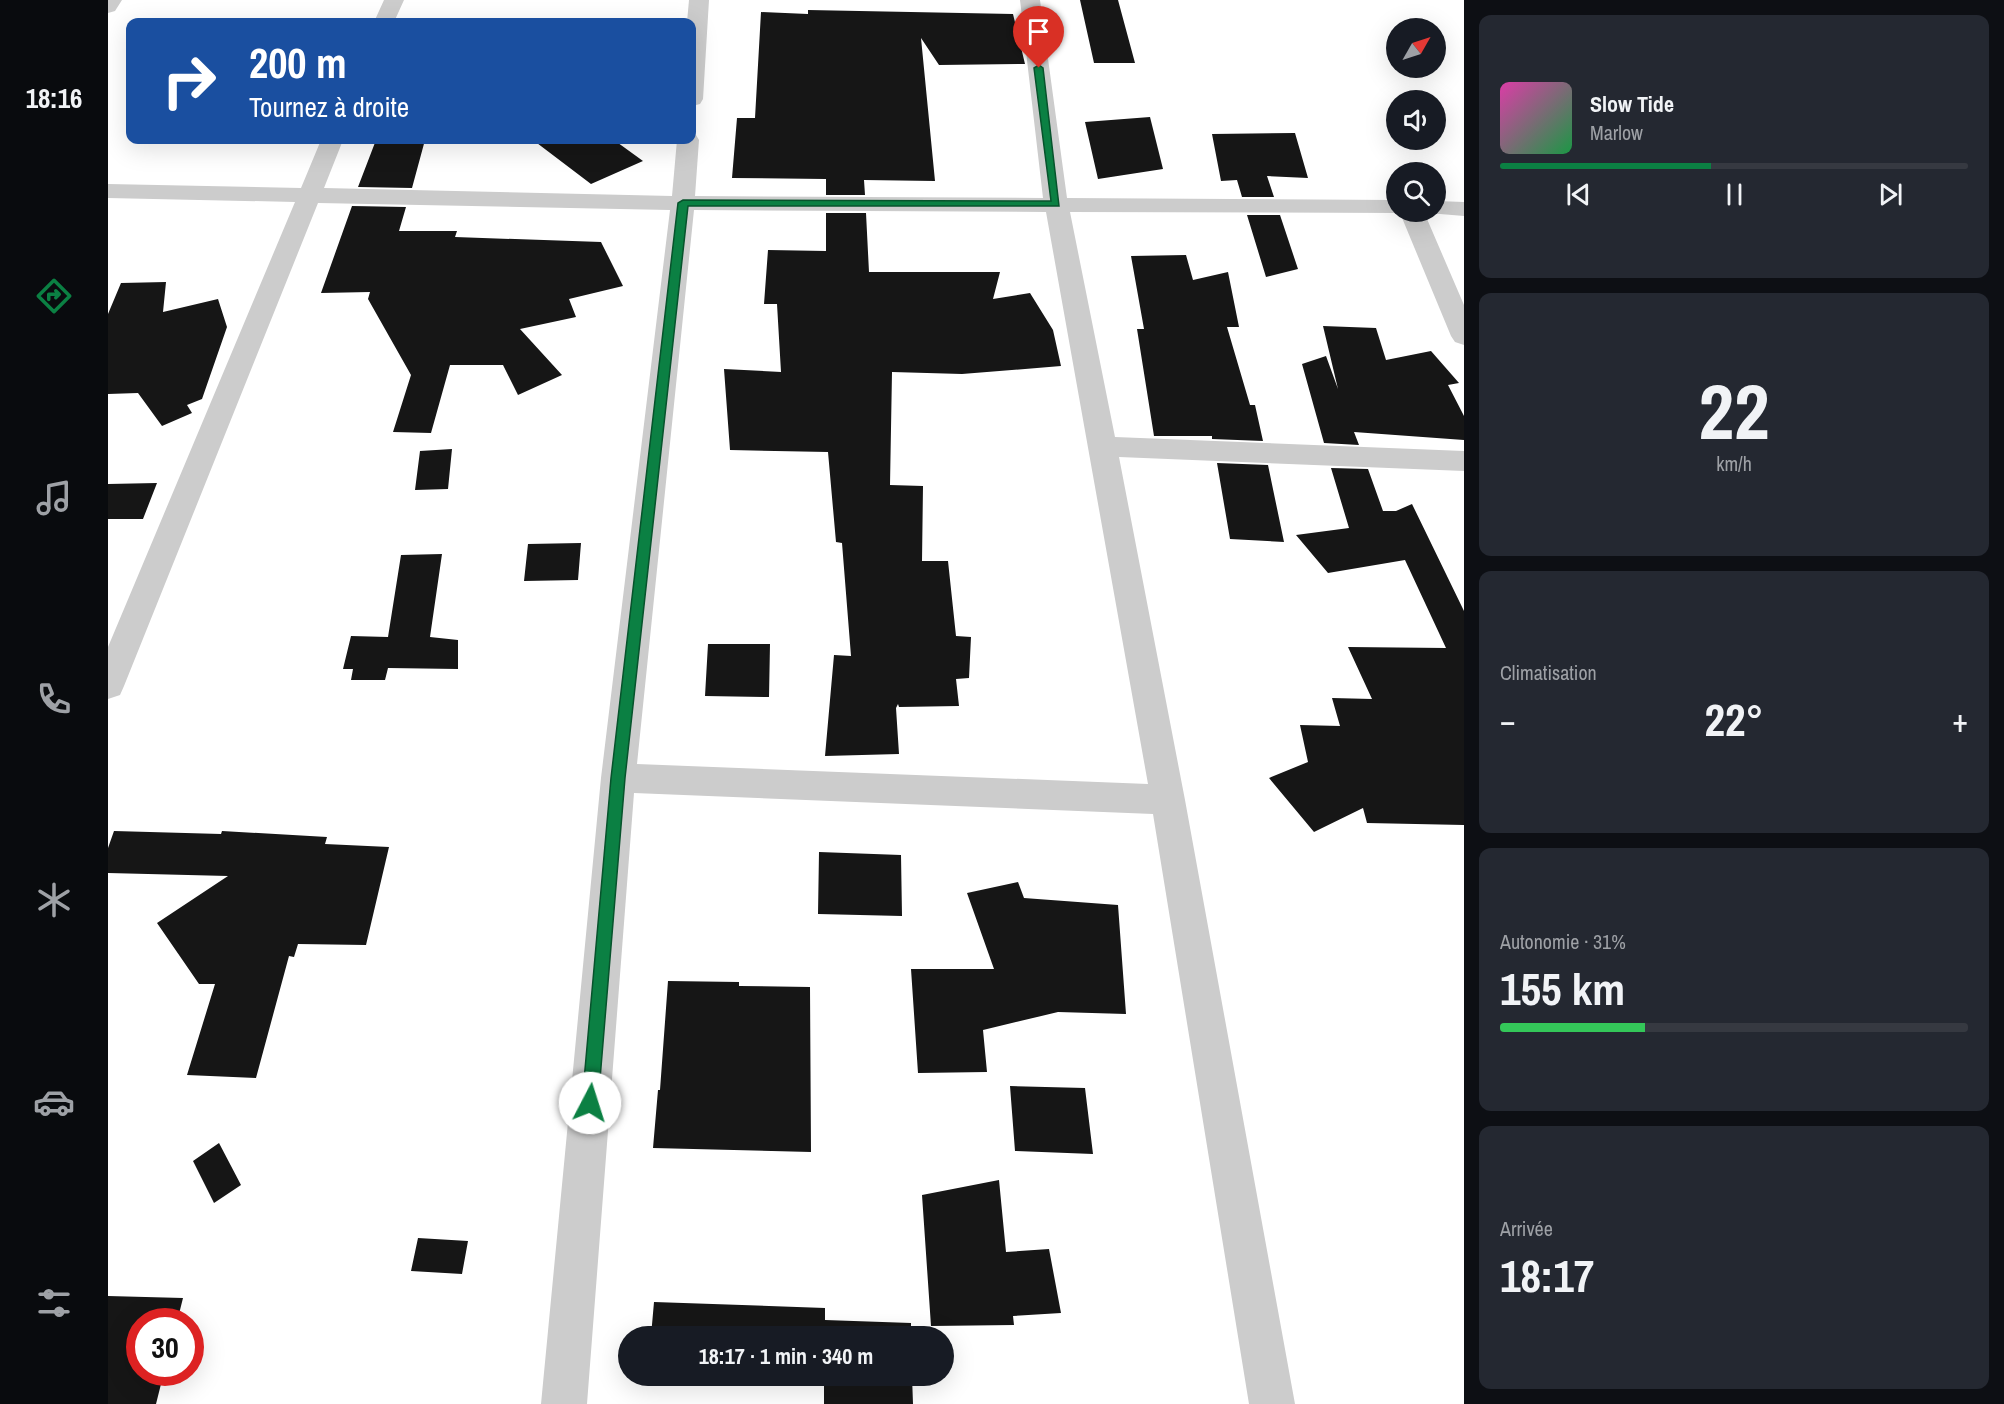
<!DOCTYPE html>
<html lang="fr">
<meta charset="utf-8">
<style>
:root{--surface:#171b24;--page:#242831;--text:#f1f3f6;--muted:#9ea1a6;--line:#363941;--accent:#0b8043}
body{margin:0;font-family:"Archivo Narrow",sans-serif;background:var(--page);color:var(--text);height:100vh;display:flex;flex-direction:column;font-size:22px;white-space:nowrap}
*{box-sizing:border-box;margin:0}
p{font-size:20px;color:var(--muted)}
.icon{flex:none;width:33px;height:33px;fill:none;stroke:currentColor;stroke-width:2;stroke-linecap:round;stroke-linejoin:round}
.map{position:relative;flex:1;overflow:hidden}
.sheet{display:flex;flex-direction:column;gap:15px;padding:15px;background:#0d0f14;width:540px}
.sheet>*{flex:none}
.hud{position:absolute;left:18px;top:18px;width:570px;height:126px;border-radius:12px;box-shadow:0 6px 24px #0002;background:#1a4fa0;color:#fff;overflow:hidden}
.needle{width:39px;rotate:51deg}
.controls{position:absolute;left:1278px;top:18px;display:grid;gap:12px}
.controls a{display:grid;place-items:center;width:60px;height:60px;border-radius:50%;background:var(--surface);box-shadow:0 6px 24px #0002;font-size:30px}
.speed{position:absolute;left:18px;top:1308px;display:flex;gap:12px;font-size:30px;font-weight:700;text-align:center}
.speed>*{display:grid;place-content:center;width:78px;height:78px;border-radius:50%;background:var(--surface);box-shadow:0 6px 24px #0002;line-height:1}
.speed .limit{border:9px solid #d22;background:#fff;color:#111}
.pin{position:absolute;display:grid;place-items:center;width:51px;height:51px;color:#fff;margin:-62px -26px;border-radius:50% 50% 50% 0;rotate:-45deg;box-shadow:0 0 6px #0007}
.pin .icon{rotate:45deg}
.me{position:absolute;width:66px;margin:-33px;rotate:5deg;stroke-linejoin:round;filter:drop-shadow(0 0 4px #0008)}
.turn{display:flex;align-items:center;gap:21px;height:126px;padding:0 24px;font-size:27px}
.turn .icon{width:78px;height:78px;stroke-width:2.5}
.turn b{display:block;font-size:42px;line-height:51px}
.big{font-size:45px;font-weight:700;line-height:1.1}
.sheet .tile{flex:1;display:flex;flex-direction:column;justify-content:center;gap:9px;min-width:0;padding:0 21px;border-radius:12px;background:var(--page)}
.sheet .dial{align-items:center;gap:0}
.dial b{font-size:78px;line-height:1}
.song{display:flex;align-items:center;gap:18px}
.cover{width:72px;height:72px;border-radius:9px;background:linear-gradient(135deg,hsl(320 70% 55%),hsl(140 70% 35%))}
.played{height:6px;border-radius:3px;background:linear-gradient(90deg,var(--accent) 45%,var(--line) 45%)}
.keys{display:flex;justify-content:space-around;direction:ltr}
.heat{display:flex;justify-content:space-between;align-items:center;font-size:33px;direction:ltr}
.charge{height:9px;border-radius:4px;background:linear-gradient(90deg,#34c759 31%,var(--line) 0)}
.trip{position:absolute;left:510px;top:1326px;width:336px;height:60px;border-radius:30px;background:var(--surface);box-shadow:0 6px 24px #0002;font-weight:700;line-height:60px;text-align:center}
main{display:flex;flex:1;min-height:0}
.menu{display:flex;flex-direction:column;width:108px;justify-content:space-around;align-items:center;background:#090b0e;color:var(--muted)}
.menu .icon{width:42px;height:42px}
.menu .selected{color:var(--accent)}
.menu b{font-size:27px;color:var(--text)}
.map>svg:first-child{display:block}
.building{fill:#161616}
.lines{fill:none;stroke-linecap:round;stroke-linejoin:round}
.street{fill:#ccc;fill-rule:evenodd}
.route{fill:#0b8043;stroke:#07532c;stroke-width:1.5}
</style>
<main>
<nav class="menu">
<b>18:16</b>
<svg class="icon selected" aria-label="directions" viewBox="0 0 24 24"><path d="M12 3l9 9-9 9-9-9zM9 14v-3h6M13 9l2 2-2 2"/></svg>
<svg class="icon" aria-label="music" viewBox="0 0 24 24"><path d="M9 18V5l10-2v13"/><circle cx="6" cy="18" r="3"/><circle cx="16" cy="16" r="3"/></svg>
<svg class="icon" aria-label="phone" viewBox="0 0 24 24"><path d="M5 4h4l2 5-3 2q2 4 5 5l2-3 5 2v4C11 20 4 13 5 4z"/></svg>
<svg class="icon" aria-label="climate" viewBox="0 0 24 24"><path d="M12 3v18M4 7l16 10M4 17L20 7"/></svg>
<svg class="icon" aria-label="car" viewBox="0 0 24 24"><path d="M5 17H2v-5l4-1 3-4h7l3 4 3 1v5h-3M9 17h6M6 11h13"/><circle cx="7" cy="17" r="2"/><circle cx="17" cy="17" r="2"/></svg>
<svg class="icon" aria-label="filters" viewBox="0 0 24 24"><path d="M4 7h16M4 17h16"/><circle cx="9" cy="7" r="2"/><circle cx="15" cy="17" r="2"/></svg>
</nav>
<div class="map">
<svg width="1356" height="1404" viewBox="0 0 1356 1404">
<rect width="100%" height="100%" fill="#fff"/>
<path class="building" d="M972,0H1010L1027,63H986Z
M700,10L905,14L917,64L831,65L813,38L827,181L756,180L757,195H718V179L624,178L629,118H647L653,12L700,14Z
M1042,117L1055,169L990,179L977,122Z
M1187,133L1200,178L1159,176L1166,197H1134L1129,180L1113,181L1104,134Z
M268,140H317L304,188L250,187Z
M425,140H506L535,161L483,184Z
M244,206L298,207L291,231H349L347,237L493,242L515,286L461,299L468,317L412,329L454,375L410,395L395,365H342L323,433L285,432L303,375L260,299L262,292L213,293Z
M718,213H758L761,272H892L885,299L922,293L945,330L953,366L854,374L784,372L782,485L815,486L814,561H840L848,636L863,637L861,678L848,679L851,706L791,707L790,704L788,708L791,754L717,756L726,655L743,656L734,543L728,542L720,452L622,450L616,369L673,372L669,304H656L660,250L718,251Z
M1139,215H1172L1190,269L1158,277Z
M1078,255L1085,280L1120,272L1131,327H1119L1142,405H1147L1155,441L1104,439V436H1046L1029,329H1036L1023,256Z
M58,282L55,312L110,299L119,327L94,399L79,405L84,413L54,426L30,393L0,394V314L13,283Z
M1215,326L1268,328L1278,360L1323,351L1351,383L1340,385L1356,416V440L1246,432L1251,445L1216,443L1194,364L1218,356L1230,389Z
M344,449L340,489L307,490L312,451Z
M1109,463L1160,465L1176,542L1122,539Z
M1223,468L1260,469L1275,511H1288L1304,504L1356,611V825L1259,823L1255,808L1206,832L1161,778L1200,762L1192,725L1232,726L1224,698L1264,699L1240,647L1338,648L1297,560L1220,573L1188,535L1241,528Z
M49,483L35,519H0V484Z
M473,543L470,580L416,581L420,544Z
M334,554L322,637L350,640V669L280,668L277,680H243L245,669H235L243,636L280,637L293,555Z
M600,644H662L661,697L597,696Z
M6,831L113,834L114,831L219,837L217,844L281,847L258,945L190,944L186,957L181,956L148,1078L79,1075L107,984H91L49,923L120,876L0,873V848Z
M711,852L793,855L794,916L710,914Z
M910,882L916,898L1010,905L1018,1014L950,1012L875,1030L879,1072L810,1073L803,969H886L859,893Z
M560,981L631,982V986L702,987L703,1152L545,1148L550,1090H552Z
M902,1086L977,1088L985,1154L907,1151Z
M111,1143L133,1185L106,1203L85,1161Z
M891,1180L898,1252L941,1249L953,1313L905,1316L906,1325L823,1326L814,1195Z
M310,1238L360,1241L354,1274L303,1271Z
M0,1296L75,1298L69,1322H32V1372H56L48,1404H0Z
M546,1302L717,1308V1320L803,1323V1336H543Z
M716,1376H804L805,1404H716Z"/>
<g class="lines">
<path class="street" d="M0,0H14L7,11L0,13Z
M276,0H296L286,22H266Z
M581,0H601L595,99L592,104L584,106V22H579Z
M912,0H932L959,198L1288,200V212H1316L1356,305V345L1347,342L1343,336L1292,213L962,212L1007,437L1356,451V471L1011,457L1077,800L1187,1404H1141L1045,814L526,793L479,1404H433L493,778L562,210L210,203L16,686L12,695L0,699V647L187,202L0,198V184L193,188L213,140H235L216,188L564,196L569,140H584V134L588,135L591,140L587,196L935,198ZM586,210L938,212L1040,784L529,764Z
M1328,201L1356,202V216L1320,213L1318,212H1328Z"/>
</g>
<path class="route" d="M931,65L935,68L951,206H580L517,778L490,1103L488,1108L482,1111L476,1108L474,1103L503,778L570,203L575,200L943,201L926,68Z"/>
</svg>
<div class="controls">
<a><svg class="needle" viewBox="-14 -14 28 28"><path d="M0-13l5 13h-10z" fill="#e53935"/><path d="M0 13l5-13h-10z" fill="#9ea1a6"/></svg></a>
<a><svg class="icon" aria-label="sound" viewBox="0 0 24 24"><path d="M4 9h4l5-4v14l-5-4H4zM17 9q2 3 0 6"/></svg></a>
<a><svg class="icon" aria-label="search" viewBox="0 0 24 24"><circle cx="10" cy="10" r="6"/><path d="M15 15l6 6"/></svg></a>
</div>
<div class="speed"><div class="limit">30</div></div>
<div class="pin" style="left:931px;top:68px;background:#d93025"><svg class="icon" aria-label="arrive" viewBox="0 0 24 24"><path d="M6 21V4h12l-3 4 3 4H6"/></svg></div>
<svg class="me" style="left:482px;top:1103px" viewBox="-20 -20 40 40"><circle r="19" fill="#fff"/><path d="M0-13L10 11 0 6-10 11z" fill="#0b8043"/></svg>
<div class="trip">18:17 · 1 min · 340 m</div>
<div class="hud">
<div class="turn"><svg class="icon" aria-label="right" viewBox="0 0 24 24"><path d="M7 20v-9h11M14 6l5 5-5 5"/></svg><div><b>200 m</b>Tournez à droite</div></div>
</div>
</div>
<section class="sheet">
<div class="tile">
<div class="song"><i class="cover"></i><div><b>Slow Tide</b><p>Marlow</p></div></div>
<div class="played"></div>
<div class="keys"><svg class="icon" aria-label="previous" viewBox="0 0 24 24"><path d="M18 5L8 12l10 7zM5 5v14"/></svg><svg class="icon" aria-label="pause" viewBox="0 0 24 24"><path d="M8 5v14M16 5v14"/></svg><svg class="icon" aria-label="next" viewBox="0 0 24 24"><path d="M6 5l10 7-10 7zM19 5v14"/></svg></div>
</div>
<div class="tile dial"><b>22</b><p>km/h</p></div>
<div class="tile"><p>Climatisation</p>
<div class="heat"><a>−</a><b class="big">22°</b><a>+</a></div>
</div>
<div class="tile"><p>Autonomie · 31%</p><b class="big">155 km</b><div class="charge"></div></div>
<div class="tile"><p>Arrivée</p><b class="big">18:17</b></div>
</section>
</main>
